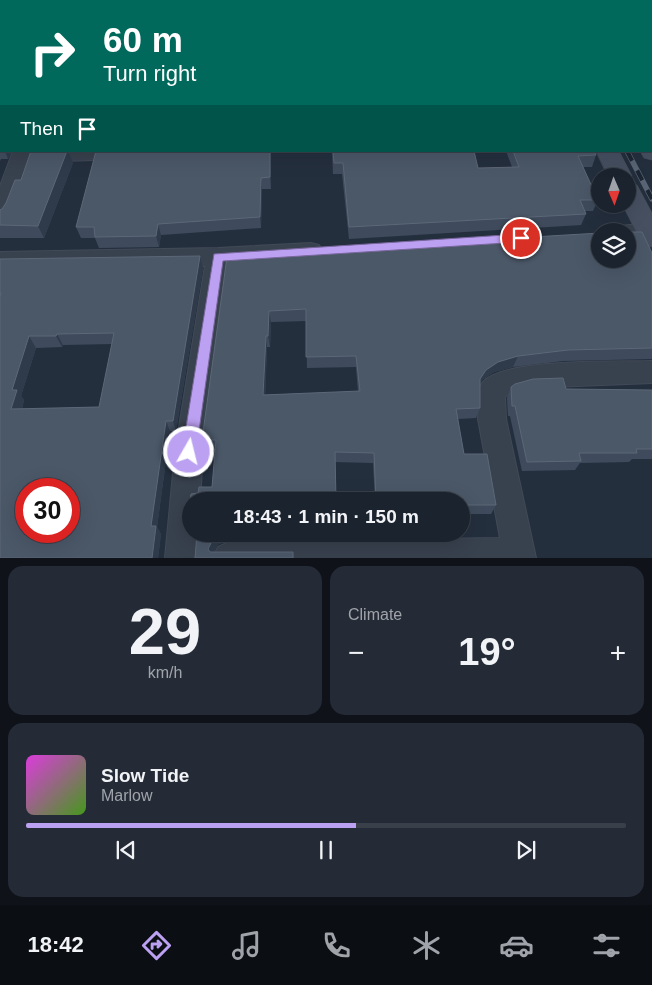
<!DOCTYPE html>
<meta charset="utf-8">
<style>
:root{--surface:#1b232e;--page:#242b36;--text:#f1f3f6;--muted:#a0a4aa;--line:#39404a;--accent:#bca0f2}
body{margin:0;font-family:Helvetica,sans-serif;background:var(--page);color:var(--text);height:100vh;display:flex;flex-direction:column;font-size:19px;white-space:nowrap}
*{box-sizing:border-box;margin:0}
p{font-size:16px;color:var(--muted)}
.icon{flex:none;width:28px;height:28px;fill:none;stroke:currentColor;stroke-width:2;stroke-linecap:round;stroke-linejoin:round}
.map{position:relative;height:558px;overflow:hidden}
.side{display:flex;flex-direction:column;gap:8px;padding:8px;background:#0f1319;flex:1}
.side>*{flex:none}
.guide{position:absolute;left:0px;top:0px;width:652px;height:152px;box-shadow:0 5px 20px #0002,0 0 0 1px var(--line);background:#00695c;color:#fff;overflow:hidden}
.needle{width:32px;rotate:178deg}
.controls{position:absolute;left:591px;top:168px;display:grid;gap:10px}
.controls a{display:grid;place-items:center;width:45px;height:45px;border-radius:50%;background:var(--surface);box-shadow:0 5px 20px #0002,0 0 0 1px var(--line);font-size:25px}
.speed{position:absolute;left:15px;top:478px;display:flex;gap:10px;font-size:25px;font-weight:700;text-align:center}
.speed>*{display:grid;place-content:center;width:65px;height:65px;border-radius:50%;background:var(--surface);box-shadow:0 5px 20px #0002,0 0 0 1px var(--line);line-height:1}
.speed .limit{border:8px solid #d22;background:#fff;color:#111}
.pin{position:absolute;display:grid;place-items:center;width:42px;height:42px;color:#fff;margin:-21px;border:2px solid #fff;border-radius:50%;box-shadow:0 1px 5px #0007}
.me{position:absolute;width:55px;margin:-28px;rotate:8deg;stroke-linejoin:round;filter:drop-shadow(0 0 4px #0008)}
.turn{display:flex;align-items:center;gap:18px;height:105px;padding:0 20px;font-size:22px}
.turn .icon{width:65px;height:65px;stroke-width:2.5}
.turn b{display:block;font-size:35px;line-height:42px}
.then{display:flex;align-items:center;height:48px;padding:0 20px;background:#0003;gap:10px;font-size:19px}
.big{font-size:38px;font-weight:700;line-height:1.1}
.side .widget{flex:1;display:flex;flex-direction:column;justify-content:center;gap:8px;min-width:0;padding:0 18px;border-radius:15px;background:var(--page)}
.side .dial{align-items:center;gap:0}
.dial b{font-size:65px;line-height:1}
.song{display:flex;align-items:center;gap:15px}
.cover{width:60px;height:60px;border-radius:8px;background:linear-gradient(135deg,hsl(300 70% 55%),hsl(100 70% 35%))}
.played{height:5px;border-radius:2px;background:linear-gradient(90deg,var(--accent) 55%,var(--line) 55%)}
.keys{display:flex;justify-content:space-around;direction:ltr}
.heat{display:flex;justify-content:space-between;align-items:center;font-size:28px;direction:ltr}
.side .tiles{flex:1;display:grid;gap:8px;grid-template-columns:1fr 1fr}
.widget:last-child{grid-column:span 2}
.trip{position:absolute;left:182px;top:492px;width:288px;height:50px;border-radius:25px;background:var(--surface);box-shadow:0 5px 20px #0002,0 0 0 1px var(--line);font-weight:700;line-height:50px;text-align:center}
.dock{display:flex;height:80px;justify-content:space-around;align-items:center;background:#0b0e12;color:var(--muted)}
.dock .icon{width:35px;height:35px}
.dock .selected{color:var(--accent)}
.dock b{font-size:22px;color:var(--text)}
.map>svg:first-child{display:block}
.lines{fill:none;stroke-linecap:round;stroke-linejoin:round}
.street-casing{stroke:#414a57;stroke-width:2}
.secondary-casing{stroke:#414a57;stroke-width:1}
.street{fill:#38414e;fill-rule:evenodd}
.secondary{fill:#465061;fill-rule:evenodd}
.rail-casing{stroke:#5a6575;stroke-width:5.5}
.rail{stroke:#1d2633;stroke-width:4;stroke-dasharray:11;stroke-linecap:butt}
.wall{fill:#3f4b5c;fill-rule:evenodd}
.shaded-wall{fill:#2f3b4b}
.building{fill:#4b5868;stroke:#5c6777;fill-rule:evenodd}
.route{fill:#bca0f2;stroke:#7a689d}
</style>
<div class="map">
<svg width="652" height="558" viewBox="0 0 652 558">
<rect width="100%" height="100%" fill="#242f3e"/>
<g class="lines">
<g class="street-casing">
<path id="street" d="M115,0H131V1H115Z
M13,151H136L137,153L134,158L127,159L29,162L11,215L8,220L0,223V186Z
M649,223L652,224V238L649,239L628,240V231H617L620,226Z
M311,243L319,245L322,251L319,257L311,259L228,265L203,452L200,501H191V534H199L197,558H165L175,452L205,266L0,270V252L218,248Z
M652,361V383L528,388L510,393L505,397L506,419L536,558H213L218,547L229,542L500,538L478,419C477,407 474,392 483,382C504,358 618,362 652,361Z"/>
</g>
<g class="secondary-casing">
<path id="secondary" d="M519,0H537L538,1H520Z
M561,0H599L600,1H562Z
M652,0V10H651V1H645Z
M651,144H652V160L644,158L640,151H651Z
M596,151H619L632,176L628,182V176H608Z
M628,183L637,185L652,213V247L643,245L622,204H628Z"/>
</g>
<use href="#street" class="street"/>
<use href="#secondary" class="secondary"/>
<g class="rail-casing">
<path id="rail" d="M627,151L652,199"/>
</g>
<use href="#rail" class="rail"/>
</g>
<path class="wall" d="M0,0L1,1V151H12L8,159H1L0,161Z
M271,151V189H262L261,228L161,235L159,247L99,248L95,238H81L76,227Z
M332,151H474L478,168L512,167L506,151H594L596,155L592,167H583L598,200L593,211H585L586,214L581,225L349,239L342,174H333Z
M73,163L44,238H0V210L2,209L21,180Z
M628,232H642L652,253V359L563,361L513,367L494,372L482,380L480,384V408L476,418L458,419L464,454H487L496,505L491,514H461V501H375L373,463L335,462L336,501H191V528L189,524V508L191,494L198,493L199,487H212L215,450H205L202,440L227,257L279,256V252L600,233V259H628ZM306,321L307,368L356,367L358,392L265,395L267,347H270L271,322Z
M0,259L203,268L176,431H170L157,527L161,534L158,558H0ZM112,344L99,407L22,409L24,400L21,396L36,348L62,347L63,345Z
M511,387L566,389L652,390V459H632L629,462L580,463L575,470L522,471L510,416H508L507,398Z
M197,534H294V539L228,540L217,545L214,552H293L294,558H195Z"/>
<path class="shaded-wall" d="M5,151H12L8,159Z
M67,151H68L73,163L44,238L38,226Z
M270,151H271V189L270,177Z
M261,178L262,189L261,228L260,217Z
M158,224L161,235L159,247L156,236Z
M200,256L203,268L176,431L173,421Z
M269,311L271,322L270,347L268,336Z
M57,334L63,345L62,347L56,336Z
M29,336L36,348L21,396L24,400L19,420L11,409L12,390Z
M266,336L267,347L265,405L263,395Z
M518,356L513,367L494,372L482,380L477,390L480,379L486,370L498,362Z
M166,421L170,431L157,527L161,534L158,558H152L151,526Z
M221,534H226L228,540L217,545L211,557L208,549L214,537Z"/>
<path class="building" d="M0,0H109V1H1V147H0Z
M147,0H174V1H147Z
M238,0H498V1H238Z
M651,33H652V100H651Z
M31,151H67L38,226L0,225V210L2,209L6,203L15,180H21Z
M96,151H270V177L261,178L260,217L158,224L156,236L95,237L94,227H76Z
M333,151H474L478,168L519,167L513,151H594L596,155L578,156L598,200H580L586,214L349,227L343,163H334Z
M628,232H642L652,253V348L568,350L518,356L498,362L486,370L480,379V408L456,409L464,454H487L496,505H461V501H376L374,453L335,452L336,501H191V524H189V508L191,494L198,493L199,487H212L216,440H202L227,257L279,256V252L600,233V259H628ZM306,309V357L356,356L360,391L263,395L266,336H268L269,311Z
M200,256L173,421H166L151,526H156L152,558H0V297L1,293H0V259ZM114,333L99,407L11,409L17,390H12L29,336H56L57,334ZM26,489H69V531H26Z
M563,378L566,389L652,390V449H636L637,453H579L581,461L527,462L515,406H512L511,387L515,384L533,379Z
M197,534H221L214,537L208,549L210,552H293V558H195Z"/>
<path class="route" d="M521,234L527,238L521,242L223,261L196,452L194,457L189,459L184,457L182,452L214,254Z"/>
</svg>
<div class="controls">
<a><svg class="needle" viewBox="-14 -14 28 28"><path d="M0-13l5 13h-10z" fill="#e53935"/><path d="M0 13l5-13h-10z" fill="#a0a4aa"/></svg></a>
<a><svg class="icon" aria-label="layers" viewBox="0 0 24 24"><path d="M12 4l9 5-9 5-9-5zM3 14l9 5 9-5"/></svg></a>
</div>
<div class="speed"><div class="limit">30</div></div>
<div class="pin" style="left:521px;top:238px;background:#d93025"><svg class="icon" aria-label="arrive" viewBox="0 0 24 24"><path d="M6 21V4h12l-3 4 3 4H6"/></svg></div>
<svg class="me" style="left:189px;top:452px" viewBox="-20 -20 40 40"><circle r="17" fill="#bca0f2" stroke="#fff" stroke-width="3"/><path d="M0-11L8 9 0 5-8 9z" fill="#fff"/></svg>
<div class="trip">18:43 · 1 min · 150 m</div>
<div class="guide">
<div class="turn"><svg class="icon" aria-label="right" viewBox="0 0 24 24"><path d="M7 20v-9h11M14 6l5 5-5 5"/></svg><div><b>60 m</b>Turn right</div></div>
<div class="then">Then<svg class="icon" aria-label="arrive" viewBox="0 0 24 24"><path d="M6 21V4h12l-3 4 3 4H6"/></svg></div>
</div>
</div>
<section class="side">
<div class="tiles">
<div class="widget dial"><b>29</b><p>km/h</p></div>
<div class="widget"><p>Climate</p>
<div class="heat"><a>−</a><b class="big">19°</b><a>+</a></div>
</div>
<div class="widget">
<div class="song"><i class="cover"></i><div><b>Slow Tide</b><p>Marlow</p></div></div>
<div class="played"></div>
<div class="keys"><svg class="icon" aria-label="previous" viewBox="0 0 24 24"><path d="M18 5L8 12l10 7zM5 5v14"/></svg><svg class="icon" aria-label="pause" viewBox="0 0 24 24"><path d="M8 5v14M16 5v14"/></svg><svg class="icon" aria-label="next" viewBox="0 0 24 24"><path d="M6 5l10 7-10 7zM19 5v14"/></svg></div>
</div>
</div>
</section>
<nav class="dock">
<b>18:42</b>
<svg class="icon selected" aria-label="directions" viewBox="0 0 24 24"><path d="M12 3l9 9-9 9-9-9zM9 14v-3h6M13 9l2 2-2 2"/></svg>
<svg class="icon" aria-label="music" viewBox="0 0 24 24"><path d="M9 18V5l10-2v13"/><circle cx="6" cy="18" r="3"/><circle cx="16" cy="16" r="3"/></svg>
<svg class="icon" aria-label="phone" viewBox="0 0 24 24"><path d="M5 4h4l2 5-3 2q2 4 5 5l2-3 5 2v4C11 20 4 13 5 4z"/></svg>
<svg class="icon" aria-label="climate" viewBox="0 0 24 24"><path d="M12 3v18M4 7l16 10M4 17L20 7"/></svg>
<svg class="icon" aria-label="car" viewBox="0 0 24 24"><path d="M5 17H2v-5l4-1 3-4h7l3 4 3 1v5h-3M9 17h6M6 11h13"/><circle cx="7" cy="17" r="2"/><circle cx="17" cy="17" r="2"/></svg>
<svg class="icon" aria-label="filters" viewBox="0 0 24 24"><path d="M4 7h16M4 17h16"/><circle cx="9" cy="7" r="2"/><circle cx="15" cy="17" r="2"/></svg>
</nav>
